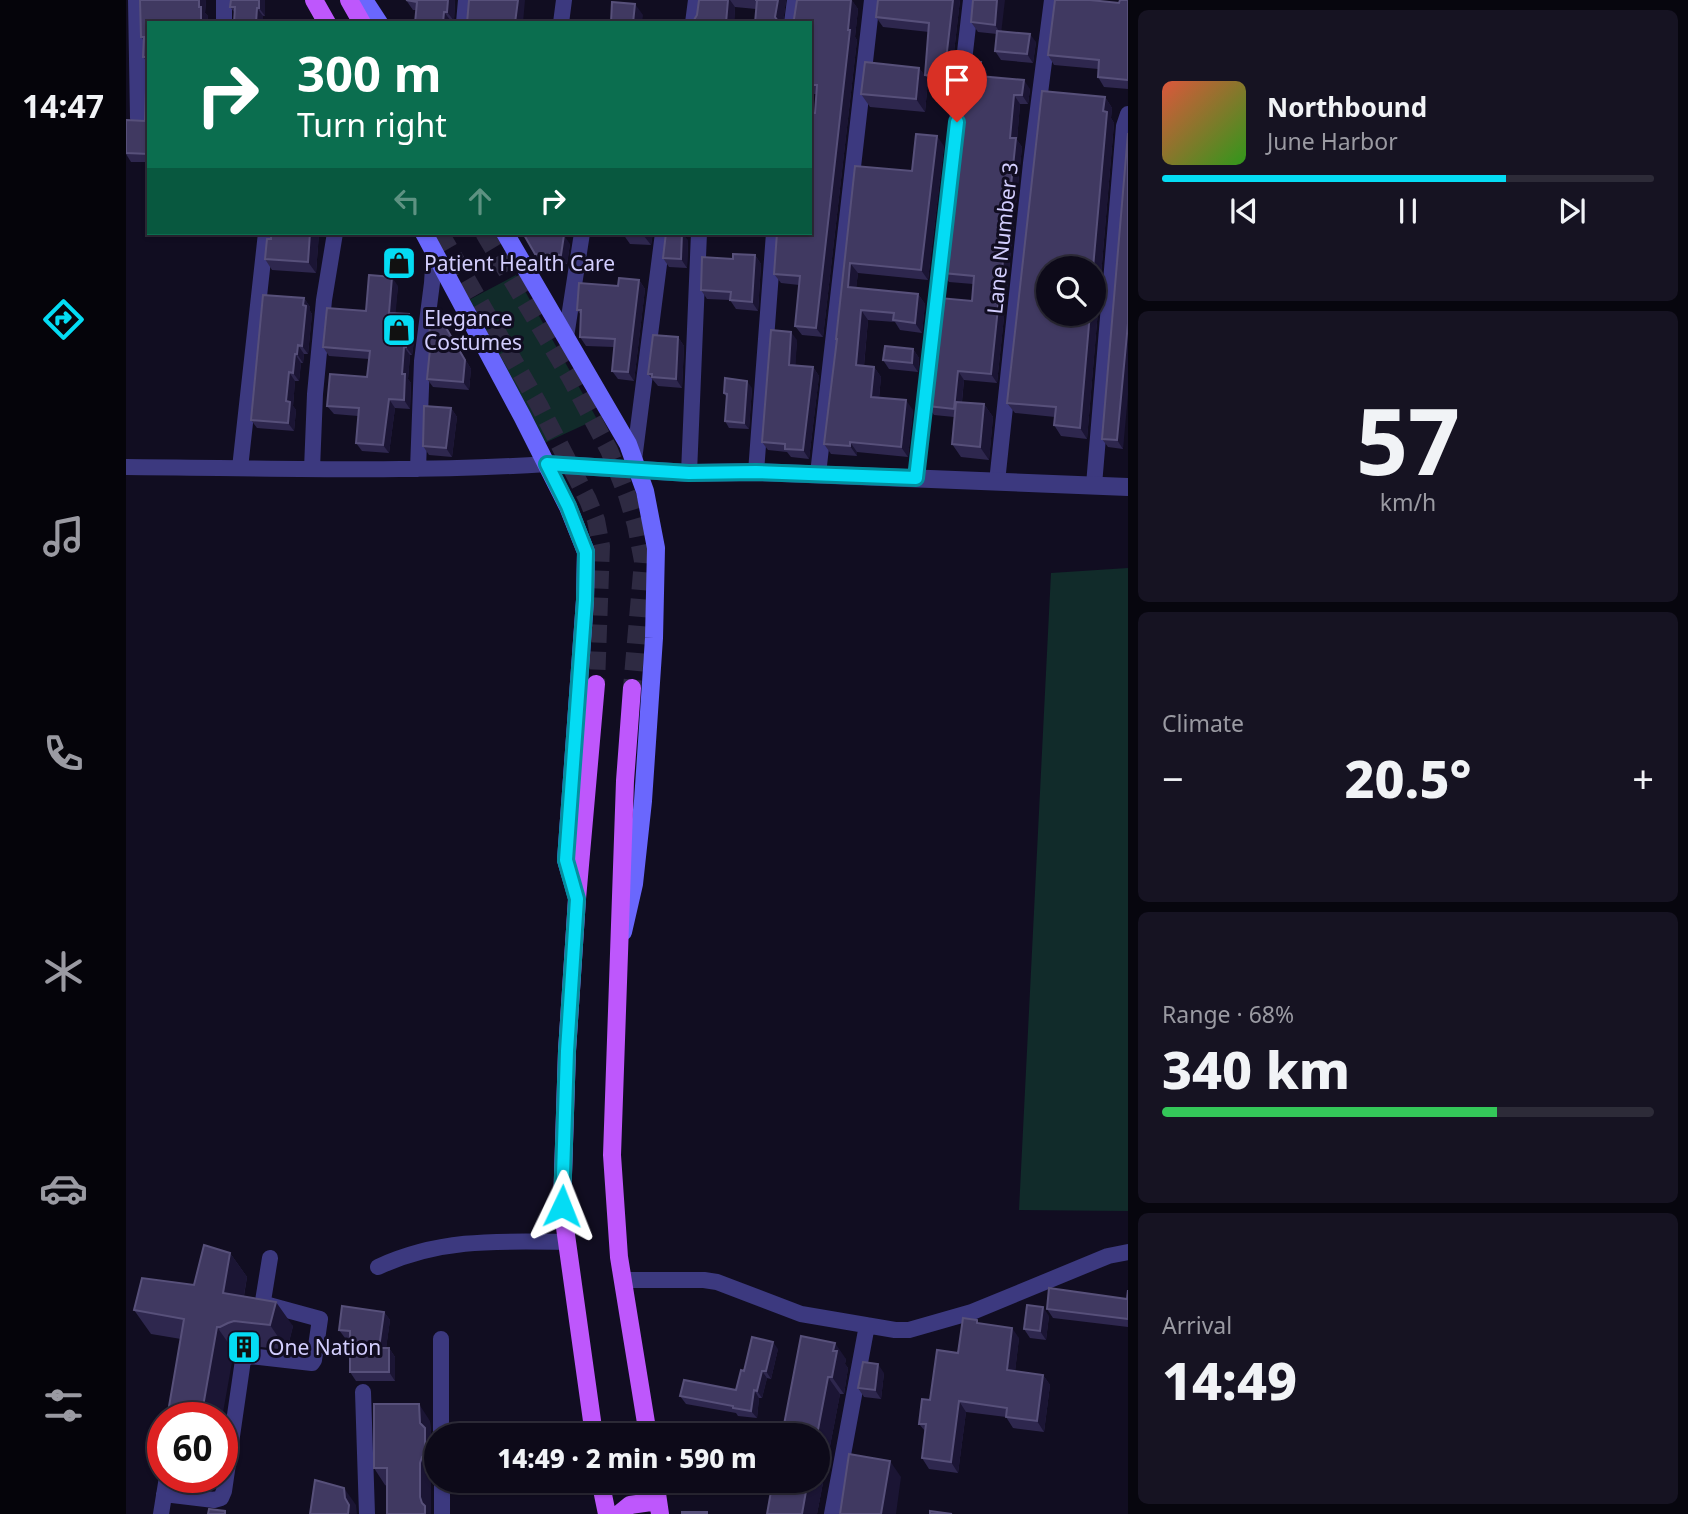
<!DOCTYPE html>
<meta charset="utf-8">
<style>
:root{--surface:#0d0a19;--page:#161322;--text:#f1f3f6;--muted:#9a9aa2;--line:#2d2b38;--accent:#04dcf4}
body{margin:0;font-family:"Noto Sans",sans-serif;background:var(--page);color:var(--text);height:100vh;display:flex;flex-direction:column;font-size:26px;white-space:nowrap}
*{box-sizing:border-box;margin:0}
p{font-size:23px;color:var(--muted)}
.icon{flex:none;width:38px;height:38px;fill:none;stroke:currentColor;stroke-width:2;stroke-linecap:round;stroke-linejoin:round}
.map{position:relative;flex:1;overflow:hidden}
.sheet{display:flex;flex-direction:column;gap:10px;padding:10px;background:#07060e;width:560px}
.sheet>*{flex:none}
.hud{position:absolute;left:21px;top:21px;width:665px;height:214px;border-radius:0px;box-shadow:0 2px 5px #0004,0 0 0 2px var(--line);background:#0b6e4f;color:#fff;overflow:hidden}
.buttons{position:absolute;left:910px;top:256px;display:grid;gap:14px}
.buttons a{display:grid;place-items:center;width:70px;height:70px;border-radius:50%;background:var(--surface);box-shadow:0 2px 5px #0004,0 0 0 2px var(--line);font-size:35px}
.speed{position:absolute;left:21px;top:1402px;display:flex;gap:14px;font-size:35px;font-weight:700;text-align:center}
.speed>*{display:grid;place-content:center;width:91px;height:91px;border-radius:50%;background:var(--surface);box-shadow:0 2px 5px #0004,0 0 0 2px var(--line);line-height:1}
.speed .limit{border:10px solid #d22;background:#fff;color:#111}
.pin{position:absolute;display:grid;place-items:center;width:60px;height:60px;color:#fff;margin:-72px -30px;border-radius:50% 50% 50% 0;rotate:-45deg;box-shadow:0 0 7px #0007}
.pin .icon{rotate:45deg}
.me{position:absolute;width:77px;margin:-38px;rotate:2deg;stroke-linejoin:round;filter:drop-shadow(0 0 5px #0008)}
.turn{display:flex;align-items:center;gap:24px;height:147px;padding:0 35px;font-size:32px}
.turn .icon{width:91px;height:91px;stroke-width:2.5}
.turn b{display:block;font-size:49px;line-height:60px}
.lanes{display:flex;align-items:center;height:66px;padding:0 35px;background:#0003;justify-content:center;gap:35px;direction:ltr}
.lanes .off{opacity:.35}
.big{font-size:52px;font-weight:800;line-height:1.1}
.sheet .widget{flex:1;display:flex;flex-direction:column;justify-content:center;gap:10px;min-width:0;padding:0 24px;border-radius:10px;background:var(--page)}
.sheet .dial{align-items:center;gap:0}
.dial b{font-size:91px;line-height:1}
.song{display:flex;align-items:center;gap:21px}
.cover{width:84px;height:84px;border-radius:10px;background:linear-gradient(135deg,hsl(10 70% 55%),hsl(110 70% 35%))}
.played{height:7px;border-radius:4px;background:linear-gradient(90deg,var(--accent) 70%,var(--line) 70%)}
.keys{display:flex;justify-content:space-around;direction:ltr}
.heat{display:flex;justify-content:space-between;align-items:center;font-size:38px;direction:ltr}
.charge{height:10px;border-radius:5px;background:linear-gradient(90deg,#34c759 68%,var(--line) 0)}
.trip{position:absolute;left:298px;top:1423px;width:406px;height:70px;border-radius:35px;background:var(--surface);box-shadow:0 2px 5px #0004,0 0 0 2px var(--line);font-weight:800;line-height:70px;text-align:center}
main{display:flex;flex:1;min-height:0}
.dock{display:flex;flex-direction:column;width:126px;justify-content:space-around;align-items:center;background:#05040a;color:var(--muted)}
.dock .icon{width:49px;height:49px}
.dock .current{color:var(--accent)}
.dock b{font-size:32px;color:var(--text)}
.map>svg:first-child{display:block}
.green{fill:#112b2a}
.lines{fill:none;stroke-linecap:round;stroke-linejoin:round}
.primary-tunnel{stroke:#2e2a42;stroke-width:18;stroke-dasharray:18 9;stroke-linecap:butt}
.minor{stroke:#3c397f;stroke-width:16}
.tertiary{stroke:#3c397f;stroke-width:18}
.secondary{stroke:#6a67fd;stroke-width:18}
.primary{stroke:#be57fc;stroke-width:18}
.wall{fill:#2e274e}
.shaded-wall{fill:#1b1534}
.building{fill:#403961;stroke:#57507a;stroke-width:2}
.route-casing{stroke:#038f9f;stroke-width:18}
.route{stroke:#04dcf4;stroke-width:12}
.labels{text-anchor:middle;dominant-baseline:central;stroke-width:6;stroke-linejoin:round;paint-order:stroke}
.street-label{font-size:21px;fill:#d3cefe;stroke:#110d21}
.poi-label{font-size:21px;fill:#d3cefe;stroke:#110d21;text-anchor:start}
</style>
<main>
<nav class="dock">
<b>14:47</b>
<svg class="icon current" aria-label="directions" viewBox="0 0 24 24"><path d="M12 3l9 9-9 9-9-9zM9 14v-3h6M13 9l2 2-2 2"/></svg>
<svg class="icon" aria-label="music" viewBox="0 0 24 24"><path d="M9 18V5l10-2v13"/><circle cx="6" cy="18" r="3"/><circle cx="16" cy="16" r="3"/></svg>
<svg class="icon" aria-label="phone" viewBox="0 0 24 24"><path d="M5 4h4l2 5-3 2q2 4 5 5l2-3 5 2v4C11 20 4 13 5 4z"/></svg>
<svg class="icon" aria-label="climate" viewBox="0 0 24 24"><path d="M12 3v18M4 7l16 10M4 17L20 7"/></svg>
<svg class="icon" aria-label="car" viewBox="0 0 24 24"><path d="M5 17H2v-5l4-1 3-4h7l3 4 3 1v5h-3M9 17h6M6 11h13"/><circle cx="7" cy="17" r="2"/><circle cx="17" cy="17" r="2"/></svg>
<svg class="icon" aria-label="filters" viewBox="0 0 24 24"><path d="M4 7h16M4 17h16"/><circle cx="9" cy="7" r="2"/><circle cx="15" cy="17" r="2"/></svg>
</nav>
<div class="map">
<svg width="1002" height="1514" viewBox="0 0 1002 1514">
<rect width="100%" height="100%" fill="#110d21"/>
<path class="green" d="M390,275L471,419L412,446L339,302Z
M1002,568V1211L893,1210L925,573Z"/>
<g class="lines">
<path class="primary-tunnel" d="M314,233L413,405L462,500L470,520L475,546L470,684
M358,233L444,377L483,450L501,495L510,525L517,561L506,688"/>
<path class="minor" d="M10,0L12,118
M98,0V23
M338,23L340,0
M435,23L438,0
M567,23L570,0
M666,23L669,0
M440,337L456,233
M508,460L537,233
M0,467C140,468 281,473 421,464
M114,468L140,233
M186,469L189,394L198,300L209,233
M292,469L296,361L306,283L308,252
M630,472L648,233
M563,473L573,233
M692,474L746,0
M790,478L845,0
M871,482L905,163L926,0
M968,485L998,126L1002,114
M252,1267C314,1238 374,1241 441,1242
M498,1280H578L591,1282L675,1314L769,1330H783L846,1312L982,1256L1002,1252
M315,1339V1435
M237,1392L241,1514
M316,1480V1514
M38,1494L88,1500L95,1498L98,1491L117,1360L124,1356L186,1363L188,1360L194,1319L139,1304L137,1301L144,1258
M35,1514L41,1477
M706,1514L741,1325"/>
<path class="tertiary" d="M421,464L563,473L630,472L1002,487"/>
<path class="secondary" d="M238,0L253,23
M298,233L396,416L442,507L460,552L459,600L440,860L451,898
M379,233L502,444L519,491L530,548L528,638L517,801L508,884L497,932"/>
<path class="primary" d="M188,0L201,23
M223,0L236,23
M506,688L499,781L486,1155L493,1257L522,1435
M468,1435L436,1206L441,1051L451,899L470,684
M474,1480L481,1514
M529,1480L534,1514
M493,1514L504,1505L532,1501"/>
</g>
<path class="wall" d="M14,0H80L79,13L82,16L81,23H23V162H5L0,154V120L19,121L21,62L17,57L18,41L15,37Z
M139,0V16L109,13L104,7Z
M280,0H329L328,21H325V23H289L290,10H287Z
M573,0H660L657,23L630,9L609,7L608,23H570L568,20L571,15Z
M834,0L824,87L806,85L799,75L803,32L757,27L750,17Z
M847,0L876,31L910,42L907,63L875,60L869,51L871,34L852,32L845,22Z
M929,0H972L971,1L993,3L1002,0V89L978,87L972,77V69L928,65L922,55Z
M726,1L732,9L729,37L731,40L697,337L676,335L669,326L673,285L655,283L648,274L689,113L690,94H684V23Z
M793,68L802,80L799,112L744,107L735,94Z
M861,71V76L904,89L902,104H894L891,140L896,147L871,383L838,380L836,402L858,404L867,417L863,460L835,457L826,444L828,417L808,415L802,406L846,301L847,284L823,282L817,273Z
M979,97L986,108L985,118L988,123L961,439L935,436L928,425L929,417L889,413L881,403Z
M1002,133L997,449L982,447L976,439Z
M818,146L802,280L732,273L730,288L792,294L799,304L796,333L774,330L769,322L742,320L738,366L748,367L755,377L753,398L787,410L782,457L731,452V456L705,454L698,444L711,341L710,339L729,166L786,171Z
M145,233H193L190,273L146,270L139,259L145,239Z
M497,233H527L525,245L504,244L497,234Z
M584,233H610V235L585,234Z
M562,240L561,268L543,267L537,258Z
M444,244L441,264L415,263L409,254Z
M629,255L635,264L632,311L610,309L604,300L581,299L575,290L607,259Z
M513,280L519,289L508,381L492,379L486,371L488,347L460,346L454,337L455,315L451,310L492,286Z
M272,286L269,313L283,314L289,323L290,327L286,355H284L282,379L285,383L284,409L269,408L263,453L236,451L230,443L232,416L208,414L201,406L241,377L243,359L203,356L197,347Z
M178,298L184,307V311L186,314L182,354H178L177,363H175L173,381H169L167,406L170,410L168,431L131,428L125,420Z
M322,330L345,369L343,390L307,387L301,379L304,352L301,348Z
M552,337L558,346L556,388L532,386L522,374Z
M671,340L669,366L687,367L693,376L683,459L665,457L661,452L642,450L636,442Z
M787,349L793,358L792,372L763,369L757,360Z
M626,388L623,429L603,428L599,421L601,398L598,393Z
M325,408L331,417L326,457L303,455L297,446Z
M104,1253L121,1277L118,1296L167,1326L161,1350L125,1346L119,1347L111,1352L108,1351L55,1339L25,1334L8,1310L68,1285Z
M1002,1290V1327L927,1318L921,1309L1001,1299Z
M258,1312L264,1320L260,1348H263L269,1357V1381H230L224,1372V1339L219,1338L213,1330Z
M923,1316L920,1340L904,1338L898,1329Z
M854,1324L893,1338L889,1371L917,1375L924,1385L918,1432L887,1428L880,1417L840,1412L832,1473L803,1469L796,1458L799,1431L793,1424L804,1400L832,1353Z
M675,1336L720,1359L719,1364L722,1368L718,1394H714L691,1514H641Z
M652,1349L645,1379L641,1378L636,1398H633L631,1418L612,1416L610,1413L560,1404L554,1396L610,1390L618,1371Z
M758,1373L755,1399L738,1397L732,1388Z
M304,1421L305,1437L310,1443V1472L307,1474L305,1480V1514L259,1485L248,1468Z
M45,1477H86L84,1489L50,1485Z
M598,1480H623L622,1485Z"/>
<path class="shaded-wall" d="M73,0H80L79,13L82,16L81,23H75Z
M133,0H139V16L133,8Z
M322,0H329L328,21L321,12Z
M392,0H399L397,23H389Z
M602,0H604L609,7L608,23H600Z
M652,0H660L657,23H654L649,17Z
M719,0H726L732,9L729,37L731,40L697,337L690,328Z
M827,0H834L824,87L818,77Z
M871,0H879L875,34L869,25Z
M509,4L517,15L516,23H507Z
M131,8L137,16V23H130Z
M318,12L325,21V23H317Z
M904,34L910,42L907,63L901,54Z
M855,62L861,71L860,85L853,76Z
M793,68L802,80L799,112L790,99Z
M898,80L904,89L902,104L896,95Z
M888,95L894,104L891,140L896,147L871,383L865,374Z
M979,97L986,108L985,118L988,123L961,439L954,428L964,313H968L967,268Z
M811,136L818,146L802,280L795,270Z
M184,233H193L190,273L182,262Z
M519,233H527L525,245L518,236Z
M556,233L562,240L561,268L555,259Z
M438,235L444,244L441,264L435,255Z
M629,255L635,264L632,311L626,302Z
M724,263L732,273L729,297L722,287Z
M266,277L272,286L269,321L263,313Z
M513,280L519,289L508,381L502,372Z
M792,294L799,304L796,333L789,323Z
M178,298L184,307V311L186,314L182,354L176,346Z
M735,310L742,320L737,375L730,365Z
M283,314L289,323L290,327L286,355L280,347Z
M316,321L345,369L343,390L337,382Z
M1002,323V395L997,449L991,440Z
M665,332L671,340L669,374L663,365Z
M552,337L558,346L556,388L550,379Z
M172,345L178,354L177,363L171,354Z
M278,347L284,355L282,379L285,383L284,409L278,400L276,374Z
M787,349L793,358L792,372L786,363Z
M169,354L175,363L173,381L167,373Z
M687,367L693,376L683,459L677,450Z
M748,367L755,377L752,407L745,397Z
M832,371L838,380L834,418L828,409Z
M163,372L169,381L167,406L170,410L168,431L162,423L160,401Z
M621,381L626,388L623,429L618,423Z
M263,399L269,408L263,453L257,445Z
M780,400L787,410L782,457L775,447Z
M858,404L867,417L863,460L854,447Z
M325,408L331,417L326,457L320,448Z
M724,442L731,452V456L724,446Z
M104,1253L121,1277L114,1317L97,1293Z
M150,1302L167,1326L161,1350L144,1325Z
M917,1307L923,1316L920,1340L914,1331Z
M258,1312L264,1320L259,1357L253,1348Z
M91,1327L108,1351L96,1418H75Z
M886,1328L893,1338L888,1381L881,1370Z
M647,1342L652,1349L645,1379L640,1371Z
M709,1343L720,1359L719,1364L722,1368L718,1394L706,1377L707,1351Z
M263,1348L269,1357V1381L263,1372Z
M752,1364L758,1373L755,1399L749,1390Z
M636,1371L641,1378L636,1398L631,1391Z
M917,1375L924,1385L918,1432L911,1421Z
M702,1377L714,1394L691,1514H676L682,1480H691V1435Z
M628,1390L633,1398L631,1418L625,1411Z
M833,1401L840,1412L832,1473L825,1462Z
M293,1404L304,1421L305,1437L310,1443V1469L299,1454L294,1423Z
M296,1457L307,1474L305,1480V1514H299L294,1497V1463Z
M764,1461L775,1477L770,1514H755Z
M75,1477H86L84,1489Z
M218,1488L230,1505L231,1514H222L219,1498Z"/>
<path class="building" d="M14,0H73V7H75V23H23V154L0,153V120L19,121L21,57H17L18,37H15Z
M105,0H133V8H131L130,23H108L109,7H104Z
M280,0H322L321,12H318L317,23H289L291,2Z
M343,0H392L389,23H341Z
M573,0H602L600,23H576V21L568,20L571,15Z
M629,0H652L649,17L652,21L656,23H629L631,0Z
M671,0H725L722,30H724L690,328L669,326L674,276L648,274L651,233H684V113H689L691,85H684V23H663L668,19Z
M752,0H827L818,77L799,75L803,23L750,17Z
M847,0H871L869,25L845,22Z
M929,0H964L993,3L994,0H1002V80L972,77L973,60L922,55Z
M486,2L509,4L507,23H485Z
M871,31L904,34L901,54L869,51Z
M841,61L855,62L853,76L898,80L896,95H888L884,138H890L865,374L832,371L828,409L802,406L814,298L846,301L848,276L817,273Z
M739,62L793,68L790,99L735,94Z
M916,91L979,97L977,111L981,112L967,268H922V313H964L954,428L928,425L930,407L881,403Z
M1002,133V323L991,440L976,439Z
M790,134L811,136L795,270L724,263L722,287L792,294L789,323L767,320L768,313L735,310L730,365L748,367L745,397L780,400L775,447L724,442V446L698,444L711,339H710L729,166L786,171Z
M145,233H184L182,262L139,259L141,239H145Z
M397,233L438,235L435,255L409,254Z
M497,233H519L518,236L497,234Z
M540,233H556L555,259L537,258Z
M607,254L629,255L626,302L604,300L605,292L575,290L576,257L607,259Z
M243,275L266,277L263,313L283,314L284,318L280,347H278L276,374H279L278,400L263,399L257,445L230,443L233,408L201,406L204,374L241,377L244,351L197,347L201,308L240,311Z
M493,278L513,280L502,372L486,371L489,339L454,337L455,310H451L453,283L492,286Z
M137,295L178,298L177,305L180,306L176,346L172,345L171,354H169L167,373L163,372L160,401L164,402L162,423L125,420Z
M305,320L316,321L339,360L337,382L301,379L304,349L301,348Z
M645,330L665,332L663,365L687,367L677,450L659,449V444L636,442Z
M527,335L552,337L550,379L526,377V374H522Z
M759,346L787,349L786,363L757,360Z
M599,378L621,381L618,423L599,421L601,394L598,393Z
M830,402L858,404L854,447L826,444Z
M298,406L325,408L320,448L297,446Z
M78,1245L104,1253L97,1293L150,1302L144,1325L108,1321L102,1323L94,1327H91L75,1418H41L58,1319L8,1310L16,1278L68,1285Z
M923,1288L1001,1299L1002,1290V1319L921,1309Z
M901,1305L917,1307L914,1331L898,1329Z
M216,1306L258,1312L253,1348H263V1372H224V1331L213,1330Z
M837,1318L851,1320V1323L886,1328L881,1370L917,1375L911,1421L880,1417L881,1408L833,1401L825,1462L796,1458L800,1424H793L796,1399L804,1400L811,1350L832,1353Z
M675,1336L709,1343L707,1351H711L706,1377H702L691,1435H656Z
M626,1337L647,1342L640,1371H636L631,1391L628,1390L625,1411L607,1408V1406L554,1396L558,1380L610,1390L615,1370L618,1371Z
M737,1362L752,1364L749,1390L732,1388Z
M248,1404H293L294,1423L299,1428V1454L296,1457L294,1463V1497L296,1503L299,1506V1514H261V1468H248Z
M597,1432L619,1435H597Z
M37,1441V1461H33Z
M723,1454L764,1461L755,1514H714Z
M189,1480L218,1488L219,1498L223,1505L222,1514H184Z
M647,1480H682L676,1514H641Z
M83,1509L99,1511V1514H82Z
M804,1511L826,1514H804Z
M556,1512H581V1514H556Z"/>
<g class="lines">
<g class="route-casing">
<path id="route" d="M436,1206L441,1051L451,899L440,860L459,600L460,552L442,506L421,464L563,473L630,472L790,478L831,122"/>
</g>
<use href="#route" class="route"/>
</g>
<defs>
<g id="shop-square" transform="scale(1.75)"><rect x="-9" y="-9" width="18" height="18" rx="4" fill="#04dcf4" stroke="#110d21"/><path d="M-5-2.5h2.3a2.7 3.5 0 0 1 5.4 0H5L5.5 6h-11ZM-1.5-2.5h3a1.5 2.3 0 0 0-3 0Z" fill="#111"/></g>
<g id="building-square" transform="scale(1.75)"><rect x="-9" y="-9" width="18" height="18" rx="4" fill="#04dcf4" stroke="#110d21"/><path d="M-4-6H4V6H1V3H-1V6H-4ZM-2.5-4.3h1.7v1.8h-1.7ZM.8-4.3h1.7v1.8H.8ZM-2.5-1h1.7V.8h-1.7ZM.8-1h1.7V.8H.8Z" fill="#111"/></g>
</defs>
<g fill-rule="evenodd">
<use href="#shop-square" x="273" y="263"/>
<use href="#shop-square" x="273" y="330"/>
<use href="#building-square" x="118" y="1347"/>
</g>
<g class="labels">
<g class="street-label">
<text transform="translate(876 238) rotate(-84)">Lane Number 3</text>
</g>
<g class="poi-label">
<text x="298" y="263">Patient Health Care</text>
<text x="298" y="318">Elegance<tspan x="298" dy="24">Costumes</tspan></text>
<text x="142" y="1347">One Nation</text>
</g>
</g>
</svg>
<div class="buttons">
<a><svg class="icon" aria-label="search" viewBox="0 0 24 24"><circle cx="10" cy="10" r="6"/><path d="M15 15l6 6"/></svg></a>
</div>
<div class="speed"><div class="limit">60</div></div>
<div class="pin" style="left:831px;top:122px;background:#d93025"><svg class="icon" aria-label="arrive" viewBox="0 0 24 24"><path d="M6 21V4h12l-3 4 3 4H6"/></svg></div>
<svg class="me" style="left:436px;top:1206px" viewBox="-20 -20 40 40"><path d="M0-17L14 15 0 8-14 15z" fill="#04dcf4" stroke="#fff" stroke-width="4"/></svg>
<div class="trip">14:49 · 2 min · 590 m</div>
<div class="hud">
<div class="turn"><svg class="icon" aria-label="right" viewBox="0 0 24 24"><path d="M7 20v-9h11M14 6l5 5-5 5"/></svg><div><b>300 m</b>Turn right</div></div>
<div class="lanes"><svg class="icon off" aria-label="left" viewBox="0 0 24 24"><path d="M17 20v-9H6M10 6l-5 5 5 5"/></svg><svg class="icon off" aria-label="ahead" viewBox="0 0 24 24"><path d="M12 20V5M6 11l6-6 6 6"/></svg><svg class="icon" aria-label="right" viewBox="0 0 24 24"><path d="M7 20v-9h11M14 6l5 5-5 5"/></svg></div>
</div>
</div>
<section class="sheet">
<div class="widget">
<div class="song"><i class="cover"></i><div><b>Northbound</b><p>June Harbor</p></div></div>
<div class="played"></div>
<div class="keys"><svg class="icon" aria-label="previous" viewBox="0 0 24 24"><path d="M18 5L8 12l10 7zM5 5v14"/></svg><svg class="icon" aria-label="pause" viewBox="0 0 24 24"><path d="M8 5v14M16 5v14"/></svg><svg class="icon" aria-label="next" viewBox="0 0 24 24"><path d="M6 5l10 7-10 7zM19 5v14"/></svg></div>
</div>
<div class="widget dial"><b>57</b><p>km/h</p></div>
<div class="widget"><p>Climate</p>
<div class="heat"><a>−</a><b class="big">20.5°</b><a>+</a></div>
</div>
<div class="widget"><p>Range · 68%</p><b class="big">340 km</b><div class="charge"></div></div>
<div class="widget"><p>Arrival</p><b class="big">14:49</b></div>
</section>
</main>
